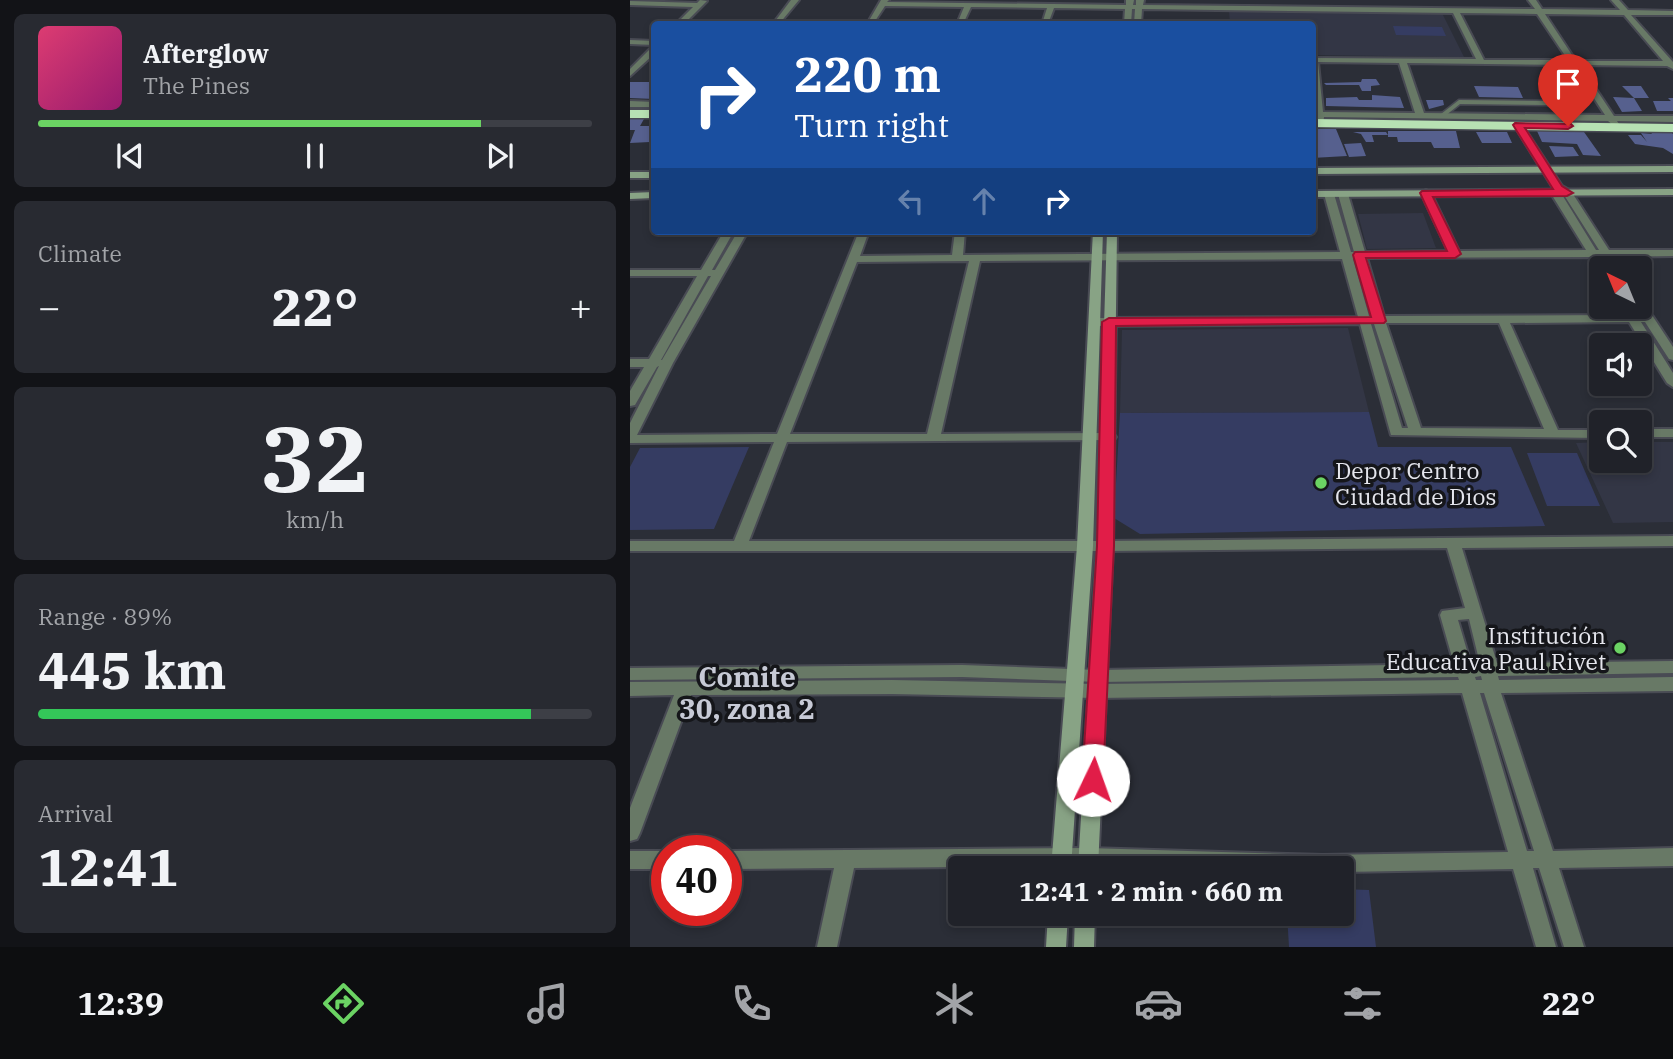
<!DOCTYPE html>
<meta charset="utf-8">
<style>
:root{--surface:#202229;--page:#282a31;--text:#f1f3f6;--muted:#a2a4a8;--line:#3d3f46;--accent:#6bd363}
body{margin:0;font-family:"IBM Plex Serif",serif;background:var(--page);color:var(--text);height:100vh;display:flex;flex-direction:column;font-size:26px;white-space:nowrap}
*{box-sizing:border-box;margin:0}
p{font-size:23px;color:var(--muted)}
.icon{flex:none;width:38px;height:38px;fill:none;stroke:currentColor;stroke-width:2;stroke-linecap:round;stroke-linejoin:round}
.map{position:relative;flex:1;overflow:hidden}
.panel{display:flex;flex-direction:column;gap:14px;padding:14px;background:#121317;width:630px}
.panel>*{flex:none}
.banner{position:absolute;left:21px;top:21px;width:665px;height:214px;border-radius:7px;box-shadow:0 4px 10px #0003,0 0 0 2px var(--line);background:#1a4fa0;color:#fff;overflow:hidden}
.needle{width:46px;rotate:317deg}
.tools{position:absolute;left:959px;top:256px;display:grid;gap:14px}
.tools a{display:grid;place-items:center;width:63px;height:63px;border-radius:7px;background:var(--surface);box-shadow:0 4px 10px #0003,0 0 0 2px var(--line);font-size:35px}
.speed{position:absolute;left:21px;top:835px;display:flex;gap:14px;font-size:35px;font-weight:700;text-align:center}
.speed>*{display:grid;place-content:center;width:91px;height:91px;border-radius:50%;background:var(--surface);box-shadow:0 4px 10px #0003,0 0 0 2px var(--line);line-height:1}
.speed .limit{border:10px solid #d22;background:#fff;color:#111}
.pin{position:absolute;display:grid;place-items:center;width:60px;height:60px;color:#fff;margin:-72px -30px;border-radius:50% 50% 50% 0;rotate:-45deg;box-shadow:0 0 7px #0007}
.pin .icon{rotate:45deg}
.me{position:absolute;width:77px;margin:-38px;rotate:3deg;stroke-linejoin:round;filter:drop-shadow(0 0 5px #0008)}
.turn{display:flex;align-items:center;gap:24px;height:147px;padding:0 28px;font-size:32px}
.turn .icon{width:91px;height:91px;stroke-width:2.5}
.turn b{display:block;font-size:49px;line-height:60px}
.lanes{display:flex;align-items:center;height:66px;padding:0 28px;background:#0003;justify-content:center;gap:35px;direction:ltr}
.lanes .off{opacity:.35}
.big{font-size:52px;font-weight:800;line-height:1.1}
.panel .widget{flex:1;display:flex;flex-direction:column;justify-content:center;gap:10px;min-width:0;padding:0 24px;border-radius:10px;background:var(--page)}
.panel .dial{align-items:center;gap:0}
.dial b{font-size:91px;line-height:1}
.song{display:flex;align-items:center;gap:21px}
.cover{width:84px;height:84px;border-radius:10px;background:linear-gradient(135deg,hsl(340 70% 55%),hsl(320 70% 35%))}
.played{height:7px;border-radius:4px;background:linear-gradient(90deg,var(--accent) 80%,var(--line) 80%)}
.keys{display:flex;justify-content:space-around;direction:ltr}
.heat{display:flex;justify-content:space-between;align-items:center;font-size:38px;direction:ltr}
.charge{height:10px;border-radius:5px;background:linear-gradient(90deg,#34c759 89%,var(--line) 0)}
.trip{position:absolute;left:318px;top:856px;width:406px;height:70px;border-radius:7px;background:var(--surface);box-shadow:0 4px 10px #0003,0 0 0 2px var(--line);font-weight:800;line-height:70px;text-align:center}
.dock{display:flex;height:112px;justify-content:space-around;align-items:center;background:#0d0e10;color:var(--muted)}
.dock .icon{width:49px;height:49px}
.dock .active{color:var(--accent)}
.dock b{font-size:32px;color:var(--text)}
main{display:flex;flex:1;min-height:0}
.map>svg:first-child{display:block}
.built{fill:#333645}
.green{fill:#353c62}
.building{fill:#56608e}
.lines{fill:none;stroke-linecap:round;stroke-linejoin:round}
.lane-casing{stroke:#494b54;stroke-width:3}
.street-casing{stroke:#494b54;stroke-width:4}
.secondary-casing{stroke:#494b54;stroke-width:4}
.highway-casing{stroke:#494b54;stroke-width:3}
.lane{fill:#687966;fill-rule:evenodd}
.street{fill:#687966;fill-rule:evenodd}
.secondary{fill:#88a385;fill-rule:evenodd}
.highway{fill:#b7e1b3;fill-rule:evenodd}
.route{fill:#e11d48;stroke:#92132f;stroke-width:2}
.poi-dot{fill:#6bd363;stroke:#15161a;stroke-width:2.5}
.labels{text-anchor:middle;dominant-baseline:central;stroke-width:7;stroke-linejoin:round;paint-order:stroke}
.poi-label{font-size:23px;fill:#e5e6ed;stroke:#15161a;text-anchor:start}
.near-neighbourhood-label{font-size:28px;font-weight:bold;fill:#c7cad6;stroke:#15161a}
</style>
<main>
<section class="panel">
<div class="widget">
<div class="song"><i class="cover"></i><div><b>Afterglow</b><p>The Pines</p></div></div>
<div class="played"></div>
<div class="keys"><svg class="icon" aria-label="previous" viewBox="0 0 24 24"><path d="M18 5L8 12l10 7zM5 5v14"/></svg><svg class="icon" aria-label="pause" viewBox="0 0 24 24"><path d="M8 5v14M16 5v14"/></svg><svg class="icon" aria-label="next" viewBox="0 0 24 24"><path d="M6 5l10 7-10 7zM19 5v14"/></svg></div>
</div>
<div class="widget"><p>Climate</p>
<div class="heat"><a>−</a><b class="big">22°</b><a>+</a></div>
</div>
<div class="widget dial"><b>32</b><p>km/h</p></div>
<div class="widget"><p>Range · 89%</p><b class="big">445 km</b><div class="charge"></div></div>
<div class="widget"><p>Arrival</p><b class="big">12:41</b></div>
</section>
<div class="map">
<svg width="1043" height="947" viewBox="0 0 1043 947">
<rect width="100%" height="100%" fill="#2b2e37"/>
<path class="built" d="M599,11L812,13L834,57L683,55L682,24H600Z
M793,213L806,248L737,249L728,214Z
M718,328L739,412L490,413L492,330Z
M971,442V460H1010V442H1043V522L983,523L946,443Z"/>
<path class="green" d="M763,26L812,27L816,36L766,35Z
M739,412L748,447H881L915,526L510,534L484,518L490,413Z
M119,447L84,529L0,530V467L10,448Z
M897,453H947L970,506H917Z
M712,889L739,890L746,947H659L657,914H712Z"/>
<path class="building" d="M732,79H746L750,85L741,86V91H732L729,85H696L694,83L731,82Z
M0,82H24V99L0,98Z
M844,86L888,87L893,98L849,97Z
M992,86H1011L1019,98H1004Z
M742,95L770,97L774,108L696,106V98L727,97L729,100H742Z
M983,97L1004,98L1012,111L992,112Z
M1038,98H1043V111H1027L1023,101H1041Z
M796,100H813L814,105L799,109Z
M0,119H14L10,126H24V138L20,142L0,143L5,130H0Z
M682,129H706L717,156L682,158Z
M1019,130H1038L1043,134V154L1033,148L1005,144L998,135H1011L1017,142L1011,133L1022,134Z
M758,131H826L830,148H804L801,142H768L767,137H758Z
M907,131L954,132L971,156L953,155L947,144L912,142Z
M723,132H756L758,135H742L744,142H736L731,134Z
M846,132H877L882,143H852Z
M731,143L736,156L719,157L714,144Z
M919,146L943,147L949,156L925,157Z"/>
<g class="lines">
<g class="lane-casing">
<path id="lane" d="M829,100L918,101L954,117L949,118L917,105L830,104L815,116H811V114Z"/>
</g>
<g class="street-casing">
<path id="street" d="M70,0L77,1L54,24H46L63,7L0,5V1L67,3Z
M161,0H169L149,24H143Z
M251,0H259L257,2L496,5V0H504L503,5H506V0H514L513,5L905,9L898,0H906L912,9L990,10L981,0H989L998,10L1043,11V15H1001L1043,62V69L1037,66L950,65L984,116H1043V122L987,121L989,124L985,127L978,121L694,117L693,124H687L685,117H682V111H685L682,58L846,59L823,13L512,9L511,24H504L505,9H502L501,24H494L495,9L424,8L418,24H412L417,8L341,7L333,24H327L334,7L255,6L243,24H237ZM830,13L907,14L938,60H854ZM915,14L994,15L1033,61H946ZM688,62L769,63L785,113L693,112ZM777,63L942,65L975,115L794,113Z
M0,40L24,41V45L0,44Z
M21,48H24V54L0,76V69Z
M0,101L24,102V107H0Z
M885,123H891L932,186L941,191L979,250H1043V256L983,257L990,268H979L970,257L977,268H971V271L968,270L960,257L737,258L754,316L995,315L989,306H1001L1006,315H1010L1005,306H1010V302L1014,303L1043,347V360L1039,359L1015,322H1011L1043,373V387L1037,383L999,322L880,323L928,430H971V438L761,435L730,324L465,326L459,322L465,318L728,317L712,259L350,261L311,434L479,433L484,434L486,437L484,440L157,442L119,541H475L1043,536V546L832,548L867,663L1043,661V673L868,676L869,680L1043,677V691L871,693L923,851L1043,848V866L929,868L954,947H934L909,868H903L926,947H906L883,869L712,872V868L458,866L224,868L207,947H187L204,868L96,869V851L458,848L693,855L878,852L832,693L468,698L262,694L61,695L10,833L7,839L0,841V808L44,695L0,696V682L262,680L468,684L829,680L828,677L469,682L332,677L0,680V668L332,665L469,670L824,664L810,615L812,611L835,608L817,548L475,551H0V541H104L144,442L0,443V423L29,366L27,367L5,405L0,406V391L14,367H0V359H19L67,276H0V270H71L94,231H104L82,270H85L108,231H118L43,363L7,435L147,434L229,231H239L230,256L322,255L325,231H335L333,255L710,252L694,194L699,191L704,194L721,252H724L708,194L713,191L718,194L735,252L818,251L791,193L796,190L801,193L829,251L956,250L920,192L923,188L884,125ZM931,193L934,195L969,250H966ZM723,259H726L742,316H739ZM339,261L297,434H160L227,262ZM78,276H81L32,360H31ZM756,323H869L914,429L791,428ZM741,324H744L778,428H772ZM839,619L850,664H841L828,620ZM851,676L852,680H846L845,677ZM850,693H854L904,851H897Z
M1010,429H1043V437H1010Z
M0,851H37V869H0Z"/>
</g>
<g class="secondary-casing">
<path id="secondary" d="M1043,166V172L682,174V168Z
M0,172H24V178H0Z
M1043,189V195L682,197V191Z
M24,192V198L0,199V193Z
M463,231H473L463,546L441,868H421L447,546Z
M477,231H487L483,546L468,868H448L467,546Z
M418,914H438L436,947H416Z
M445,914H465L464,947H444Z"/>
</g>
<g class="highway-casing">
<path id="highway" d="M0,110H24V118H0Z
M682,119L1043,124V132L682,127Z"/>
</g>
<use href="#lane" class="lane"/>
<use href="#street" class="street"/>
<use href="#secondary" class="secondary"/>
<use href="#highway" class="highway"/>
</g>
<path class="route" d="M885,123L941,124L943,126L938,129L895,128L932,186L943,193L937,196L803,197L831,254L825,258H736L756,321L754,323L486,326L484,546L473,780L470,786L463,788L455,786L452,780L467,546L472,322L479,318L741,317L723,255L725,252L817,251L790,193L792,191L923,189L883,125Z"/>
<g class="poi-dot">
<circle cx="691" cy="483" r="7"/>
<circle cx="990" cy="648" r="7"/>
</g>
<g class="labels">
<g class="poi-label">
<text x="705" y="470">Depor Centro<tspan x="705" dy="26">Ciudad de Dios</tspan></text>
<text x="976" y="635" text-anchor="end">Institución<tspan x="976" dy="26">Educativa Paul Rivet</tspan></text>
</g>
<g class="near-neighbourhood-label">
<text x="117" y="676">Comite<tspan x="117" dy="32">30, zona 2</tspan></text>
</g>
</g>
</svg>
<div class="tools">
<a><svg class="needle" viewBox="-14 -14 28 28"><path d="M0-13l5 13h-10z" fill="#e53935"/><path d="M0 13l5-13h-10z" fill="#a2a4a8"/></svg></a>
<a><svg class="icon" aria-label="sound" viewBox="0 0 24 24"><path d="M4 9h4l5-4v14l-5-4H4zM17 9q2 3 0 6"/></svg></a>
<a><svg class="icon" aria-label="search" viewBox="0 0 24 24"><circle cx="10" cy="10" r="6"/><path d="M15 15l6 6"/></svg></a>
</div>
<div class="speed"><div class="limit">40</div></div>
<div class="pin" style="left:938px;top:126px;background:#d93025"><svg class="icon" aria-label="arrive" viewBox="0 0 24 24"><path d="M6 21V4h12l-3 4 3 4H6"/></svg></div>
<svg class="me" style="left:463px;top:780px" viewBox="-20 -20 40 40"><circle r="19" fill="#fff"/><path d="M0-13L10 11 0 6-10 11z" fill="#e11d48"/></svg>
<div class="trip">12:41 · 2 min · 660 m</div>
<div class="banner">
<div class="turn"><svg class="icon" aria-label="right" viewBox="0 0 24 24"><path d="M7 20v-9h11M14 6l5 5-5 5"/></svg><div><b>220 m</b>Turn right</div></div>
<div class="lanes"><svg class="icon off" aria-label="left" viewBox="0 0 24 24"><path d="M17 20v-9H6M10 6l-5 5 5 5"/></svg><svg class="icon off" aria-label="ahead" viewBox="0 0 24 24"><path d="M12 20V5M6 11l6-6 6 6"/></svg><svg class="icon" aria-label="right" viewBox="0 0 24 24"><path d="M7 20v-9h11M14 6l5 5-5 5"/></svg></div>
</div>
</div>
</main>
<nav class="dock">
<b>12:39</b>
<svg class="icon active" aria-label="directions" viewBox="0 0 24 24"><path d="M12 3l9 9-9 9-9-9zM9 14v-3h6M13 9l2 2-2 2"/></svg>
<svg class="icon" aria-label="music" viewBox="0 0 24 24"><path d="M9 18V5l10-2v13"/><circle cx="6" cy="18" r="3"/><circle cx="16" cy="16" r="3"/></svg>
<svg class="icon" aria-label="phone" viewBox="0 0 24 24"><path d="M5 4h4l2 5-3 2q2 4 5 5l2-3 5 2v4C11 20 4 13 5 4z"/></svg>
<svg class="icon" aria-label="climate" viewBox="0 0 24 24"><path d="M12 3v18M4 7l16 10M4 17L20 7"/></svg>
<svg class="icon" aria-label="car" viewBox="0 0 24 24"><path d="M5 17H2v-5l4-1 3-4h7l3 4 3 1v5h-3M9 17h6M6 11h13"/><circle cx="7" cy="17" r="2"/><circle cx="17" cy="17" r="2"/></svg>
<svg class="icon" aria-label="filters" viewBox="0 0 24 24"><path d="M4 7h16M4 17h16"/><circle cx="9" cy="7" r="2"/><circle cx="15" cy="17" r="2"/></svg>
<b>22°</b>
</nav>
